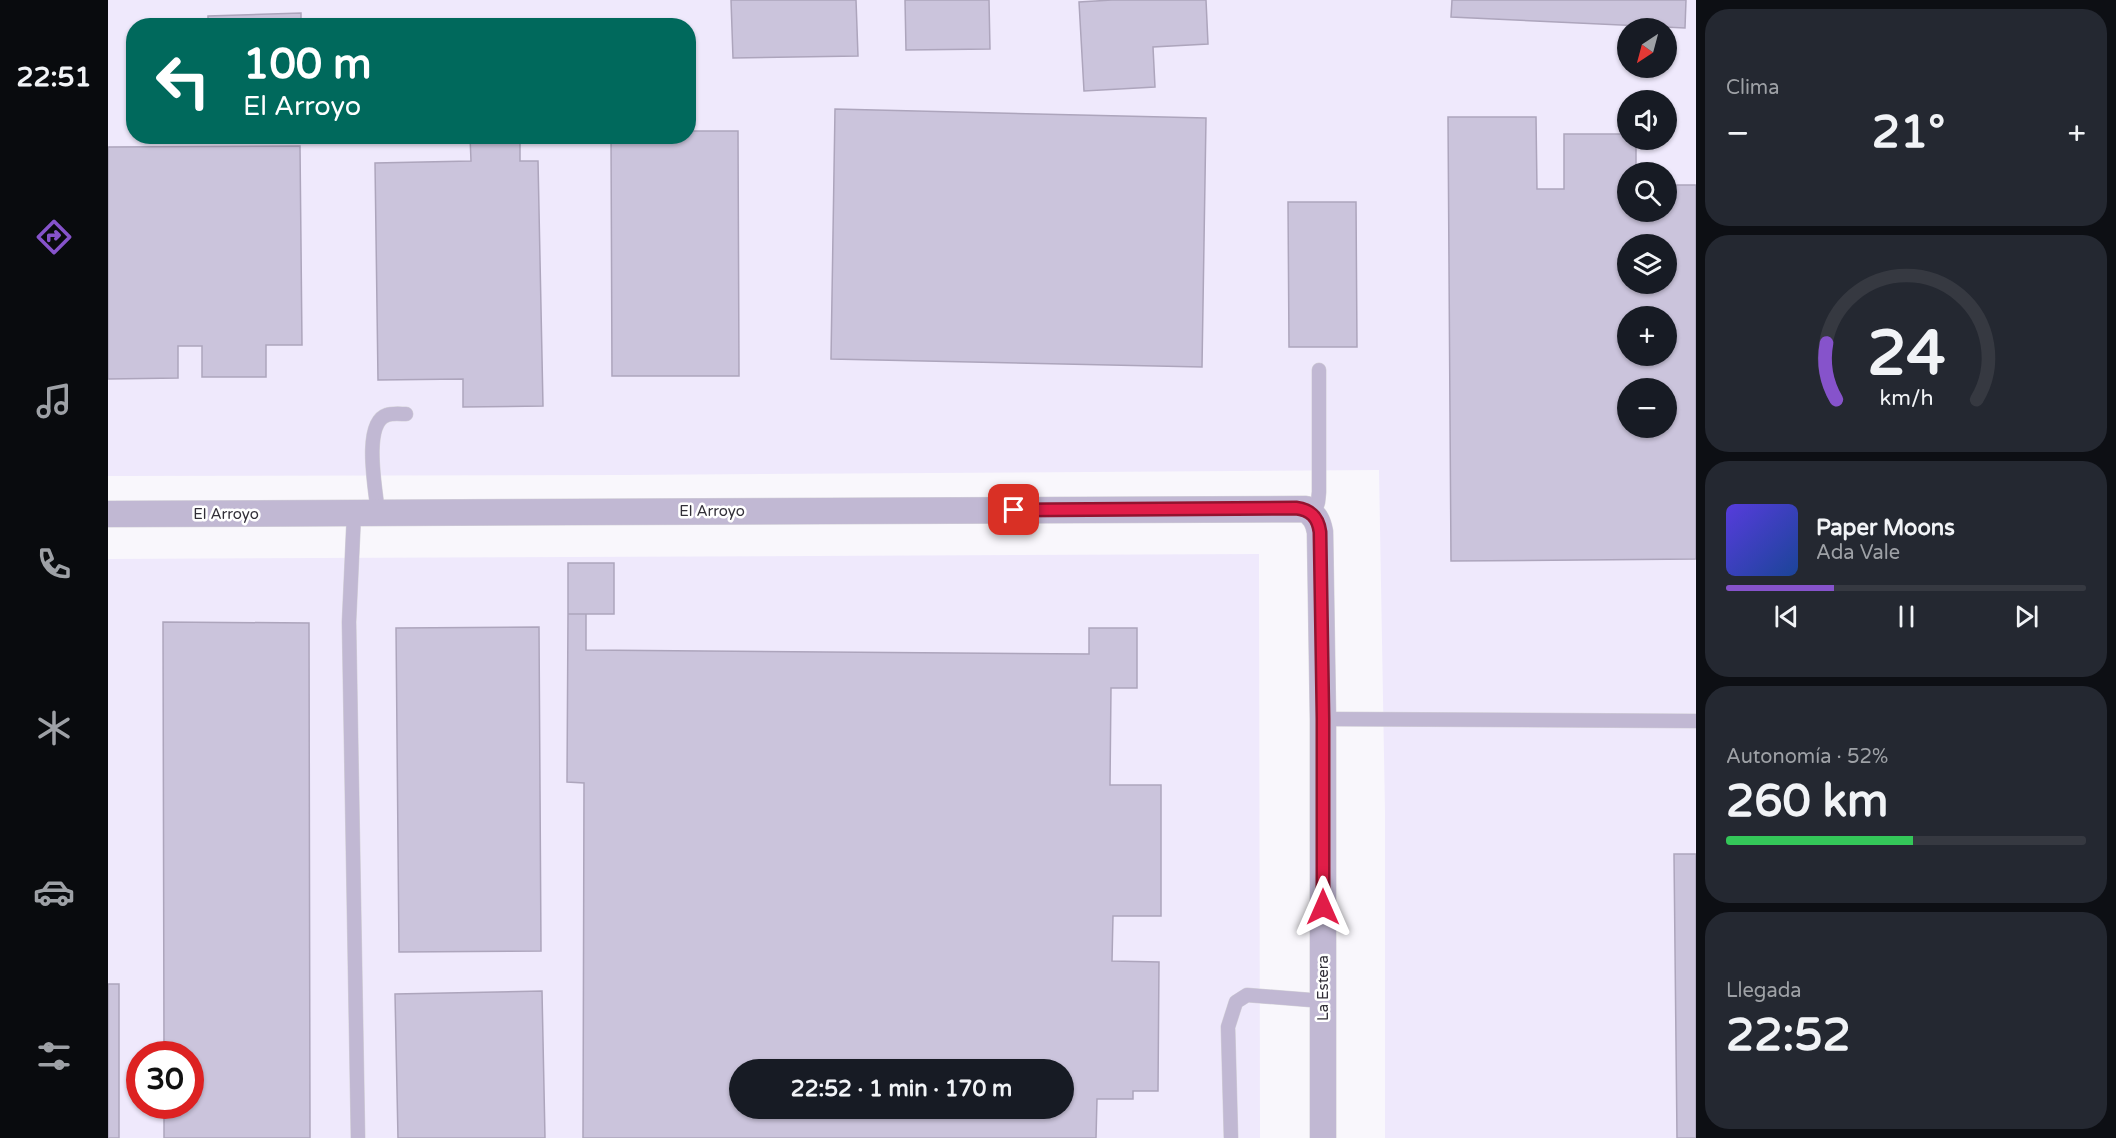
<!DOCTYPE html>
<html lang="es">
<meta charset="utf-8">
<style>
:root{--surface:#171b24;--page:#242831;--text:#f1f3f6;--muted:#9ea1a6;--line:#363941;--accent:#8653cb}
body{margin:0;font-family:"Varela Round",sans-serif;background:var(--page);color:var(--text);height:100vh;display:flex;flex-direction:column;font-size:22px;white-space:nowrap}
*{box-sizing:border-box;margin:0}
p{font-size:20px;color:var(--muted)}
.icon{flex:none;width:33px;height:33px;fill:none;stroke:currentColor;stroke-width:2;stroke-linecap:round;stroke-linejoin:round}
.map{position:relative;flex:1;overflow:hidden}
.side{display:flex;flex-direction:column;gap:9px;padding:9px;background:#0d0f14;width:420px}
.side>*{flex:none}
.banner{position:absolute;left:18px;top:18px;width:570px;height:126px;border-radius:24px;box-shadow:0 2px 4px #0004;background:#00695c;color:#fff;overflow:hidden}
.needle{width:39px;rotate:216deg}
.tools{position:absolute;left:1509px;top:18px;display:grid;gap:12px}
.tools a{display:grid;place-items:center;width:60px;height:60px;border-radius:50%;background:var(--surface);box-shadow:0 2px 4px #0004;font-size:30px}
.speed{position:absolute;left:18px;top:1041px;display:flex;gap:12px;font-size:30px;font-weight:700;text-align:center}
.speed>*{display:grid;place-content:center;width:78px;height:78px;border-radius:50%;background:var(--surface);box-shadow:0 2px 4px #0004;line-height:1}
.speed .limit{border:9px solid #d22;background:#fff;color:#111}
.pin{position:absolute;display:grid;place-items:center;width:51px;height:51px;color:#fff;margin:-26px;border-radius:12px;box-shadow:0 3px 9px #0006}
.me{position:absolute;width:66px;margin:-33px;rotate:0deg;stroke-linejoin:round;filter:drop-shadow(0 0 4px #0008)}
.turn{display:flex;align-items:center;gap:21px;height:126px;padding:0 18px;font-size:27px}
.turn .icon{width:78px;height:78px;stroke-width:2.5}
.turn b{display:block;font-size:42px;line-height:51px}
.big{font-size:45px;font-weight:800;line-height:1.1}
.side .widget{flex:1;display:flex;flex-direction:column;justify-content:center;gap:9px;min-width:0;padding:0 21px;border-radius:24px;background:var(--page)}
.side .dial{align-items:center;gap:0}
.dial svg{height:156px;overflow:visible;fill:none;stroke:var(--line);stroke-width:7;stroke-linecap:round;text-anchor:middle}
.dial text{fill:var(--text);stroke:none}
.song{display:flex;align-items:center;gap:18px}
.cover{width:72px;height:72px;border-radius:9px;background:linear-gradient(135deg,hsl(250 70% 55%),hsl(220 70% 35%))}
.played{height:6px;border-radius:3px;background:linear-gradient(90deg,var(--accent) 30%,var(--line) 30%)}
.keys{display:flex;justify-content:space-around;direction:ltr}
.heat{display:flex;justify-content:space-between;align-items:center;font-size:33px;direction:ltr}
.charge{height:9px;border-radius:4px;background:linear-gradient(90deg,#34c759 52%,var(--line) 0)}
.trip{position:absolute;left:621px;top:1059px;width:345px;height:60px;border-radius:30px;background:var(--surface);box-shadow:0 2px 4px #0004;font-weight:800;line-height:60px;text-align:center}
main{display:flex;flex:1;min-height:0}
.tab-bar{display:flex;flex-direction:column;width:108px;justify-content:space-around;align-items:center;background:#090b0e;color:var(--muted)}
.tab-bar .icon{width:42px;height:42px}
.tab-bar .current{color:var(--accent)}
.tab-bar b{font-size:27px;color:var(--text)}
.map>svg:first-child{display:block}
.built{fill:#efe9fc;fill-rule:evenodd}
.building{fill:#cbc4dc;stroke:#ada5bc;stroke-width:1.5;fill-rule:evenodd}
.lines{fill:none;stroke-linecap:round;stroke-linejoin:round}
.service-casing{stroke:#d5d3d9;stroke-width:15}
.minor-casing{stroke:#d5d3d9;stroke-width:27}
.service{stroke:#c1b8d3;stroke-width:14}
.minor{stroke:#c1b8d3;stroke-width:26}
.route-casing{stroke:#92132f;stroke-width:15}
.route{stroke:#e11d48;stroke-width:10}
.labels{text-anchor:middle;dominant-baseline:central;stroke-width:5;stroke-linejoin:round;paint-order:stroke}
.street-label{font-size:15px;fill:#322f38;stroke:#fff}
</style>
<main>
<nav class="tab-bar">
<b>22:51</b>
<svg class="icon current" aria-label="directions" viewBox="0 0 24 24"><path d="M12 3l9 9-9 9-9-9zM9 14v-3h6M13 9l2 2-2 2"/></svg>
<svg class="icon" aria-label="music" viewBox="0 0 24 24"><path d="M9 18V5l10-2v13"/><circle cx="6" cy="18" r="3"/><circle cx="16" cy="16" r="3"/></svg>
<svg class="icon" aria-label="phone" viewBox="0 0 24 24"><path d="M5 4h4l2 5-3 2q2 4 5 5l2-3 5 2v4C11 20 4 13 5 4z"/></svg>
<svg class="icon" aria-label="climate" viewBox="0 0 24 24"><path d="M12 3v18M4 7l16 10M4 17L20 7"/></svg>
<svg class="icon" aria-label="car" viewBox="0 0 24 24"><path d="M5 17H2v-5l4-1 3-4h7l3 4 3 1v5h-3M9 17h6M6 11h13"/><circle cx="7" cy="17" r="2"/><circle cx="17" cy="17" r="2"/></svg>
<svg class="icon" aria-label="filters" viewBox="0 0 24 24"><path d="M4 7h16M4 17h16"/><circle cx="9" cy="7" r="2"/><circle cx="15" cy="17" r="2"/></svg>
</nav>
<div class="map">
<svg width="1588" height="1138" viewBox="0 0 1588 1138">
<rect width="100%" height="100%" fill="#f9f7fc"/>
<path class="built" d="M0,0H1588V1138H1277V812L1271,470L516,475L0,476ZM26,26H580V136H26ZM1520,28H1558V68H1520ZM1520,100H1558V140H1520ZM1520,172H1558V212H1520ZM1520,244H1558V284H1520ZM1520,316H1558V356H1520ZM1520,388H1558V428H1520Z
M1151,554L1152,1138H0V559ZM32,1054H82V1106H32ZM632,1070H956V1108H632Z"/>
<path class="building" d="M623,0H748L750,56L625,58Z
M797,0H881L882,49L798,50Z
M1004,0H1098L1100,44L1045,47L1047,87L976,91L971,2Z
M1344,0H1578L1577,28L1343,17Z
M193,13V26H100V16Z
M727,109L1098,118L1094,367L723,359Z
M1340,117H1428L1429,189H1456V134H1520V140H1528V172H1520V212H1558V185H1588V559L1343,561ZM1520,244H1558V284H1520ZM1520,316H1558V356H1520ZM1520,388H1558V428H1520Z
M580,131H630L631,376H504L503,136H580Z
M362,136H412V161H430L435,406L355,407V379L270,380L267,163L363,161Z
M192,146L194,345H158V377H94V346H70V378L0,379V147Z
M1180,202H1248L1249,347H1181Z
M460,563H506V614H460Z
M460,614H478V650L981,654V628H1029V688H1003L1002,785H1053V916H1005L1004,961L1051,962L1050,1091H1025V1099H989L988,1138H475L476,783L459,782ZM632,1070H956V1108H632Z
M55,622L201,623L202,1138H56V1106H82V1054H56Z
M431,627L433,951L291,952L288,628Z
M1566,854H1588V1138H1569Z
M0,984H11V1138H0Z
M434,991L437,1138H290L287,994Z"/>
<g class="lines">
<g class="service-casing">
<path id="service" d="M246,513L241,622L250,1138
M270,513C268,492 254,423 279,415C284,413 293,414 298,414
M1206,515L1210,502L1211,492V370
M1215,719L1588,721
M1123,1138L1120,1027L1128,1002L1139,995L1215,1001"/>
</g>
<g class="minor-casing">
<path id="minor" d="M0,514L1198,509C1207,516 1210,521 1212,532L1215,719V1138"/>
</g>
<use href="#service" class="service"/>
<use href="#minor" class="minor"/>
</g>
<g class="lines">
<g class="route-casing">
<path id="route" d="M906,510L1188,508C1203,510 1210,517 1212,532L1215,719V907"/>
</g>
<use href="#route" class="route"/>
</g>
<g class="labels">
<g class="street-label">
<text x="604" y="511">El Arroyo</text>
<text x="118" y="514">El Arroyo</text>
<text transform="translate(1215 988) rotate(-90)">La Estera</text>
</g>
</g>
</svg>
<div class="tools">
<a><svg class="needle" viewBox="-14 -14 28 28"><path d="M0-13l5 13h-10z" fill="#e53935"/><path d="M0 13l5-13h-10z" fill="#9ea1a6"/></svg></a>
<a><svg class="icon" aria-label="sound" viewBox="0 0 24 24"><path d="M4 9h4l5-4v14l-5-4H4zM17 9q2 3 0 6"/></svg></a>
<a><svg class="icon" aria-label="search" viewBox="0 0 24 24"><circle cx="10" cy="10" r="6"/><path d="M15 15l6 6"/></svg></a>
<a><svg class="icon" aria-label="layers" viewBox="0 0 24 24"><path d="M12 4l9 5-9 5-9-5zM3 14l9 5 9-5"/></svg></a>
<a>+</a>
<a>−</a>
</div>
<div class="speed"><div class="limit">30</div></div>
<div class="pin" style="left:906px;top:510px;background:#d93025"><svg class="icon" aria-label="arrive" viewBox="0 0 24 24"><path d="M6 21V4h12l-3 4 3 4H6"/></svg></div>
<svg class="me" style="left:1215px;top:907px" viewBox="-20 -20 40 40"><path d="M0-17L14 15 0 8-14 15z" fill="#e11d48" stroke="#fff" stroke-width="4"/></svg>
<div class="trip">22:52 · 1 min · 170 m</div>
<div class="banner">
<div class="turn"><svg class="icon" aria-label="left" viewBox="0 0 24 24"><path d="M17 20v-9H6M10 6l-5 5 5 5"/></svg><div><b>100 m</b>El Arroyo</div></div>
</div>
</div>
<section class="side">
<div class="widget"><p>Clima</p>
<div class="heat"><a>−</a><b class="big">21°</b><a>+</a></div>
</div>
<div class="widget dial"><svg viewBox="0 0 100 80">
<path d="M14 69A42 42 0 1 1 86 69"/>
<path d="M14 69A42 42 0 0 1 9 40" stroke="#8653cb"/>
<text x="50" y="56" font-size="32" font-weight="700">24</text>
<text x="50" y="72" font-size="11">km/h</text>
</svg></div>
<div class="widget">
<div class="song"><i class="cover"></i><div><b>Paper Moons</b><p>Ada Vale</p></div></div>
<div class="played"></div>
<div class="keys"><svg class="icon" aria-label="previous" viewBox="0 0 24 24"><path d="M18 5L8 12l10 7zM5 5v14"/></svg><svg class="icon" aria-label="pause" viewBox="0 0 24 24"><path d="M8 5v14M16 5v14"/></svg><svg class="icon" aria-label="next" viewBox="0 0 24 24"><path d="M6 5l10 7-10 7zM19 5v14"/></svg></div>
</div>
<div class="widget"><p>Autonomía · 52%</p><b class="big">260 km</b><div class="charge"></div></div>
<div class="widget"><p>Llegada</p><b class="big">22:52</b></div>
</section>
</main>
